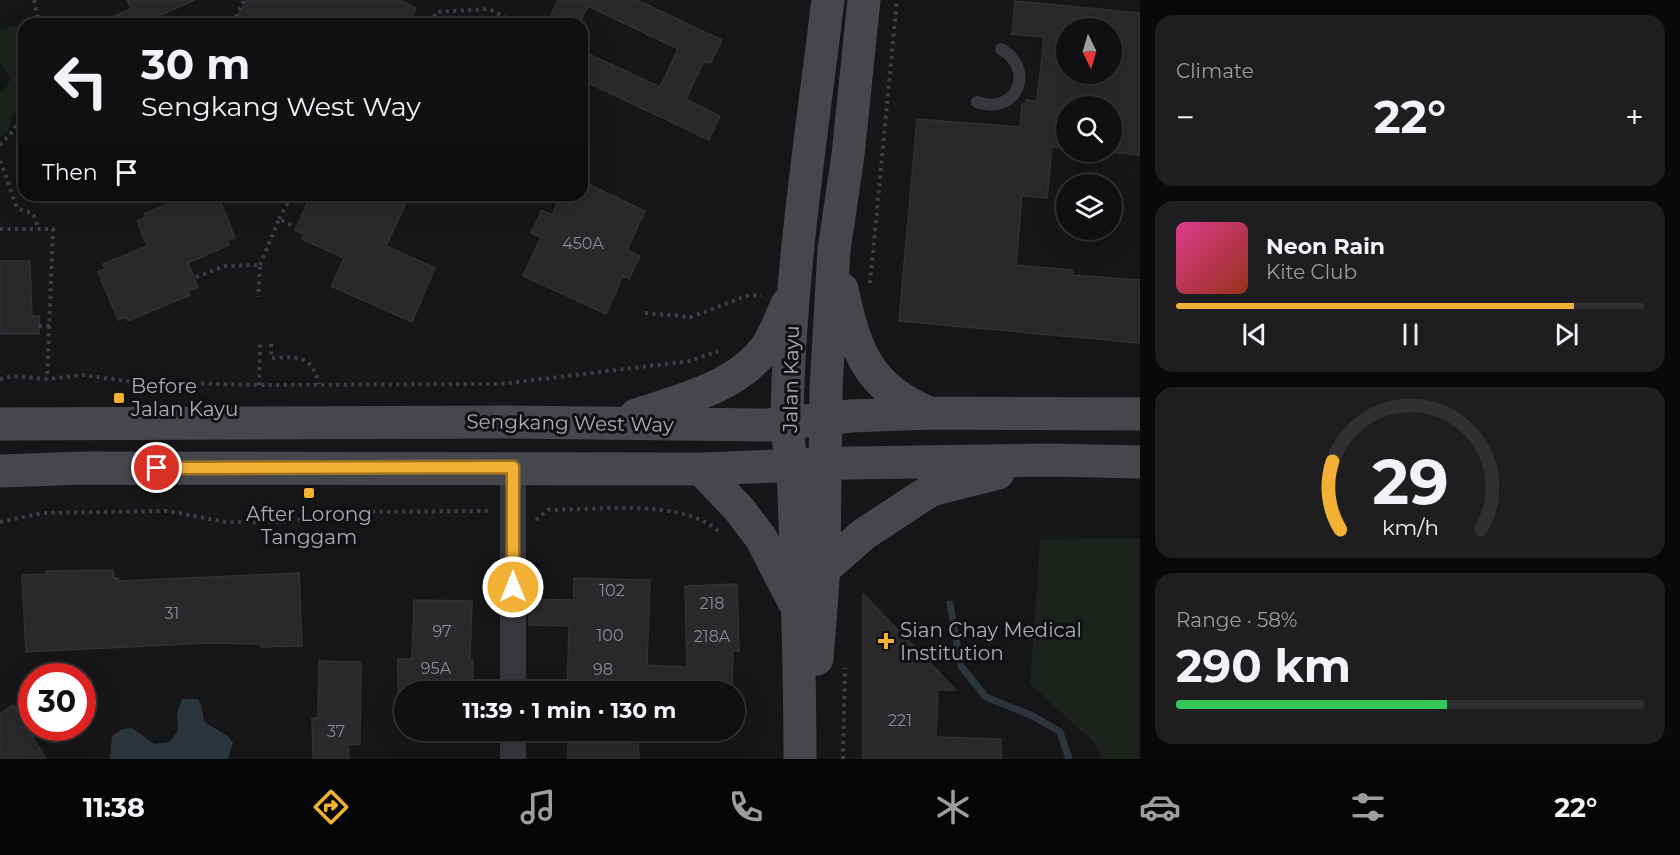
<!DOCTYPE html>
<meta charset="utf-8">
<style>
:root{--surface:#101012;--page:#1e1e20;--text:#f1f3f6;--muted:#9c9d9f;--line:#303032;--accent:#f2b134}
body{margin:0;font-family:Montserrat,sans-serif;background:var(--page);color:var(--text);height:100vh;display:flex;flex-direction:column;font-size:22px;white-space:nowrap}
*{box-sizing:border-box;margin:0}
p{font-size:20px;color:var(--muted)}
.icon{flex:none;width:33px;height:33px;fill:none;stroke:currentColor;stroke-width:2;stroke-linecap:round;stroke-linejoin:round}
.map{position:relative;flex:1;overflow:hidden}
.details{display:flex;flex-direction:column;gap:15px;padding:15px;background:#09090a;width:540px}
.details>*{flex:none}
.top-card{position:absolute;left:18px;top:18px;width:570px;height:183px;border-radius:18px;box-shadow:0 6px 24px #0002,0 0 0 2px var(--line);background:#101012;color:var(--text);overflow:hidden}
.needle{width:39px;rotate:175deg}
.buttons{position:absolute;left:1056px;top:18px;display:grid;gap:12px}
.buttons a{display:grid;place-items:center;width:66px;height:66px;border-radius:50%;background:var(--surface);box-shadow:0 6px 24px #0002,0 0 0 2px var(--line);font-size:30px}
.speed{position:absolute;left:18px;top:663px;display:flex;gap:12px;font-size:30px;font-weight:700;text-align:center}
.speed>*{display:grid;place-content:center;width:78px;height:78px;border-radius:50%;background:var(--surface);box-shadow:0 6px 24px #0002,0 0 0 2px var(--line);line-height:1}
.speed .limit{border:9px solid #d22;background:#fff;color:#111}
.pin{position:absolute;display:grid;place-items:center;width:51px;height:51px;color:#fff;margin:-26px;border:3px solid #fff;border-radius:50%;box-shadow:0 2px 6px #0007}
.me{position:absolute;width:66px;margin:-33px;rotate:0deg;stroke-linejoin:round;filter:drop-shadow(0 0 4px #0008)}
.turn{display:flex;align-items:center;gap:21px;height:126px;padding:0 24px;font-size:27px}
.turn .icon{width:78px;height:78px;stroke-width:2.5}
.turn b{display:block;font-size:42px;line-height:51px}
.then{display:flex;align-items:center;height:57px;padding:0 24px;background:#0003;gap:12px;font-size:22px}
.big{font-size:45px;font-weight:700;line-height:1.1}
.details .tile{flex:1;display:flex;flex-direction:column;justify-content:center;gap:9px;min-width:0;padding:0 21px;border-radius:18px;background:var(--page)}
.details .dial{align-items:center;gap:0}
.dial svg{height:156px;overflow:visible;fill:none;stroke:var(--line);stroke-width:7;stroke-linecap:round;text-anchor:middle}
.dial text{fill:var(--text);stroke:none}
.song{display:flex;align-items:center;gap:18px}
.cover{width:72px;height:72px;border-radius:9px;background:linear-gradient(135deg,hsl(330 70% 55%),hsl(10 70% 35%))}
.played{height:6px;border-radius:3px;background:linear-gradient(90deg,var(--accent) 85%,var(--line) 85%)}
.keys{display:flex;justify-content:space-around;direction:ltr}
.heat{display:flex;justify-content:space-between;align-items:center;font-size:33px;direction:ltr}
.charge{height:9px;border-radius:4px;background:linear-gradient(90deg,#34c759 58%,var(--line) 0)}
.trip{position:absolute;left:394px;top:681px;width:351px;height:60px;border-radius:30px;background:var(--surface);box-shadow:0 6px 24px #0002,0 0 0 2px var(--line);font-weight:700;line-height:60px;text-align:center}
.menu{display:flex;height:96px;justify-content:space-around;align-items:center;background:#060607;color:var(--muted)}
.menu .icon{width:42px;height:42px}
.menu .active{color:var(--accent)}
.menu b{font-size:27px;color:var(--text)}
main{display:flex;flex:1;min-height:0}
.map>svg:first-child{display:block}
.green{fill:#1c231d}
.water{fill:#2c353c}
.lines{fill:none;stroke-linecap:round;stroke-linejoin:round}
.stream{stroke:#2c353c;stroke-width:7}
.building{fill:#29292c;stroke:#303034;stroke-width:1.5;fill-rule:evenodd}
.path{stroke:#3d3f44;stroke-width:4;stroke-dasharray:3 4.5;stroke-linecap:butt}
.lane{stroke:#37383d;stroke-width:12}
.street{stroke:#37383d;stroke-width:26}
.secondary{stroke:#45474d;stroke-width:33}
.route-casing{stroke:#9d7322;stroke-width:15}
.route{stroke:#f2b134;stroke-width:10}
.poi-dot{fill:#f2b134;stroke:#111113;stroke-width:2}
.labels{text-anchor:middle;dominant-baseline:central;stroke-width:6;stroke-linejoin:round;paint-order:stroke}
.number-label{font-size:16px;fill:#888b94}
.street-label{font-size:20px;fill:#a8adb8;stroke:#111113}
.poi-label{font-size:20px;fill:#a8adb8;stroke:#111113;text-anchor:start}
</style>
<main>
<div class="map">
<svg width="1140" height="759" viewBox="0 0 1140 759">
<rect width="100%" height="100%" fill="#161618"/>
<path class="green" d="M20,25L24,27V99L13,115L7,133L0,138V92L5,89L10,80L7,70L0,63V30Z
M1140,538V759H1102L1095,743L1030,684L1040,540Z"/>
<path class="water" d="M182,699H198L202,708L204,722L228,736L233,743L228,759H110L112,736L122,729L132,728L154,744L170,742L178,730L177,712Z"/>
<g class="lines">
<path class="stream" d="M950,604L961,666L986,697L1033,716L1060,732L1069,759"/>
</g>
<path class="building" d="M127,0H195L140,24H96L131,9Z
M246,0H400L416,8L409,24H234Z
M558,0H637L722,40L710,64L704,61L686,99L720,116L709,140L582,80V51L660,87L678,49L588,6L579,24H547Z
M1015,1L1140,13V155L1112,152V106H1066V148L1052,147L1047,198L1022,196L1016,265L1073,270L1072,275L1140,280V343L899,321L917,119L1020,127L1022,104H1026V100L1037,101L1044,37L1012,34ZM1066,28H1112V74H1066Z
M582,181L645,211L627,250L640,256L629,279L623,276L606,314L523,276L541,237L531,233L542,210L552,215L561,195H582Z
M188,195H218L235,238L227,241L229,245L188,263L198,287L188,291L190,295L128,321L127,317L118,320L98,272L105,269L103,264L147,246L137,221L146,217L144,214Z
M311,195H410L386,246L435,268L412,322L331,286L344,258L302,239L304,234L295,230Z
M0,261H30L32,316H39V334H0Z
M113,570L114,578H118V581L299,573L302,646L261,647V644L209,643L26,652L22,575L46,574V571Z
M574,578L650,580L647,665L687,667L685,586L737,584L739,651H733L732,692H567L569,626L529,625L530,599L574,600Z
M863,594L956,690H938L936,737L1001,739V759H863Z
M414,600L472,601L470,660H473V692H398V659H412Z
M319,661L361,662L360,744L348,745L349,759H313L312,718H318Z
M14,705L46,759H0V713Z
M638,741L639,759H568V742Z"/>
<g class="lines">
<path class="path" d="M34,0L39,24
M233,24L244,0
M432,24L436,12L489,9L518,24
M0,145L14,130L24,106
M0,161C4,169 15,205 17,207C30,217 33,205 38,229
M279,219L292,195
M0,229H53L47,379
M260,265L279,219L293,226
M196,277L225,266L260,265L258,297
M870,283L897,0
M645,313L691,317L746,296L762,295
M39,326H51
M271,344V358C298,357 311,354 319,384
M0,379L13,376L47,379L83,375L134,382L259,385L501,384L690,361L718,351
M259,385L260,344
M536,520L548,510C596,510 681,498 718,531
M0,522L43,513L167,511L226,522H287L346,512L489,511
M843,759L845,668"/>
<path class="lane" d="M977,102C1016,116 1037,70 1001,49"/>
<path class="street" d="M513,467V692
M513,759V730"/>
<path class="secondary" d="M842,289C855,349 867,387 927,412
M636,415C681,400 738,387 767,346C775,334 781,317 787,304
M0,424L507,422L768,425L851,416L932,413L1140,414
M701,469L739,509L761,538L794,602
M0,471L86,468L701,469L850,463L1049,460L1140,462
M824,569L864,534L931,490L998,473
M817,659L824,569L826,389L834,250L848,155L864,0
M800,759C800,670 797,581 794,492C793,468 787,443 787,420C789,279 811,139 828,0"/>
</g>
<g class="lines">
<g class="route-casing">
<path id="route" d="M157,468L513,467V587"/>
</g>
<use href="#route" class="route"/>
</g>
<g class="poi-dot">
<rect x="113" y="392" width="12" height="12" rx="3"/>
<rect x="303" y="487" width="12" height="12" rx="3"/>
<path d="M883 632h6v6h6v6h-6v6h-6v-6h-6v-6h6z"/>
</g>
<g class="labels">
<g class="number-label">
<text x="583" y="243">450A</text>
<text x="612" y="590">102</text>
<text x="712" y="603">218</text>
<text x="172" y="613">31</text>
<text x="442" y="631">97</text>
<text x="610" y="635">100</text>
<text x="712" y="636">218A</text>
<text x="436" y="668">95A</text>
<text x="603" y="669">98</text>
<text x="900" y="720">221</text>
<text x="336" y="731">37</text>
</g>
<g class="street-label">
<text transform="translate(791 379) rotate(-89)">Jalan Kayu</text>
<text transform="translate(570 423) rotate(1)">Sengkang West Way</text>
</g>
<g class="poi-label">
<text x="131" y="386">Before<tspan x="131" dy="23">Jalan Kayu</tspan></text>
<text x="309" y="514" text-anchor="middle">After Lorong<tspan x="309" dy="23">Tanggam</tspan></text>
<text x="900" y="630">Sian Chay Medical<tspan x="900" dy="23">Institution</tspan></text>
</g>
</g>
</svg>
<div class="buttons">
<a><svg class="needle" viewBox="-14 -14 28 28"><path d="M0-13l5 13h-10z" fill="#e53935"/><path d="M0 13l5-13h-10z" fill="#9c9d9f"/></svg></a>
<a><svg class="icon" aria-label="search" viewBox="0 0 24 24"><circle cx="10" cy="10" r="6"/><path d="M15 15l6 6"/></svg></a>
<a><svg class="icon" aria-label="layers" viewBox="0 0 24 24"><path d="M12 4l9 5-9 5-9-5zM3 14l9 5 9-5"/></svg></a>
</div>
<div class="speed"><div class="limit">30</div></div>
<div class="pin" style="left:157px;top:468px;background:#d93025"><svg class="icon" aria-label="arrive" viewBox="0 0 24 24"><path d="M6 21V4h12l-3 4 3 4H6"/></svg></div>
<svg class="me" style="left:513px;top:587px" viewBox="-20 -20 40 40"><circle r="17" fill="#f2b134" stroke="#fff" stroke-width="3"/><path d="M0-11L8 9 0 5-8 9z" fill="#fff"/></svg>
<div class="trip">11:39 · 1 min · 130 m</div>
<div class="top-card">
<div class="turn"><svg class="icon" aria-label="left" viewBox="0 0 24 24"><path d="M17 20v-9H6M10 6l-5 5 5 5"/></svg><div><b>30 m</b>Sengkang West Way</div></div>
<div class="then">Then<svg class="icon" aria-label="arrive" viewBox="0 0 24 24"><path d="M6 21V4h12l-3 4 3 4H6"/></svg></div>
</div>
</div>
<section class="details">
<div class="tile"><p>Climate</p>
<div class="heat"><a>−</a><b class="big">22°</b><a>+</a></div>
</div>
<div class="tile">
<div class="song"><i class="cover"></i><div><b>Neon Rain</b><p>Kite Club</p></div></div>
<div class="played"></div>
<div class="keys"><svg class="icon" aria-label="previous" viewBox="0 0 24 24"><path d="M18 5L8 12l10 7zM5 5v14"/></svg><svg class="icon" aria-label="pause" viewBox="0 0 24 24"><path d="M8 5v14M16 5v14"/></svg><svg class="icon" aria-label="next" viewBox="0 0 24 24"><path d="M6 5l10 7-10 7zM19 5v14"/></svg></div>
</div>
<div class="tile dial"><svg viewBox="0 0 100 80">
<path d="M14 69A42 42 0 1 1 86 69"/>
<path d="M14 69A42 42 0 0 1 10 34" stroke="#f2b134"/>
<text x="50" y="56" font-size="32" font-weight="700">29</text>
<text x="50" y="72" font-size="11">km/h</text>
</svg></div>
<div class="tile"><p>Range · 58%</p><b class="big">290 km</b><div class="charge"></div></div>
</section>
</main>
<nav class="menu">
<b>11:38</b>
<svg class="icon active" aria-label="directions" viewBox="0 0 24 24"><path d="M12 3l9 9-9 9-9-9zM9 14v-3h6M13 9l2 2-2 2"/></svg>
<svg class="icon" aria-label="music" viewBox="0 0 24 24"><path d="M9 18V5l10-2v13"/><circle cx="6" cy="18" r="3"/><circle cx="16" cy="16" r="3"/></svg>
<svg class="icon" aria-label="phone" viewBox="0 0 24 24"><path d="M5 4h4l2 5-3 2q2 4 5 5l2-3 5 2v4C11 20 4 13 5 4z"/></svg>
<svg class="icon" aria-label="climate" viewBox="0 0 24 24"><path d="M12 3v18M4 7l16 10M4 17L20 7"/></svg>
<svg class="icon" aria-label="car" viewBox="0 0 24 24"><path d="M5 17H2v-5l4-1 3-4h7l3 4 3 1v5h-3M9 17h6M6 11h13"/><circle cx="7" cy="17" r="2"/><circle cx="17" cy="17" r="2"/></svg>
<svg class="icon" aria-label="filters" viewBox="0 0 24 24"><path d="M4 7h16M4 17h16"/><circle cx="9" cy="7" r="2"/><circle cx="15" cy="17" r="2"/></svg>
<b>22°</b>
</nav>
